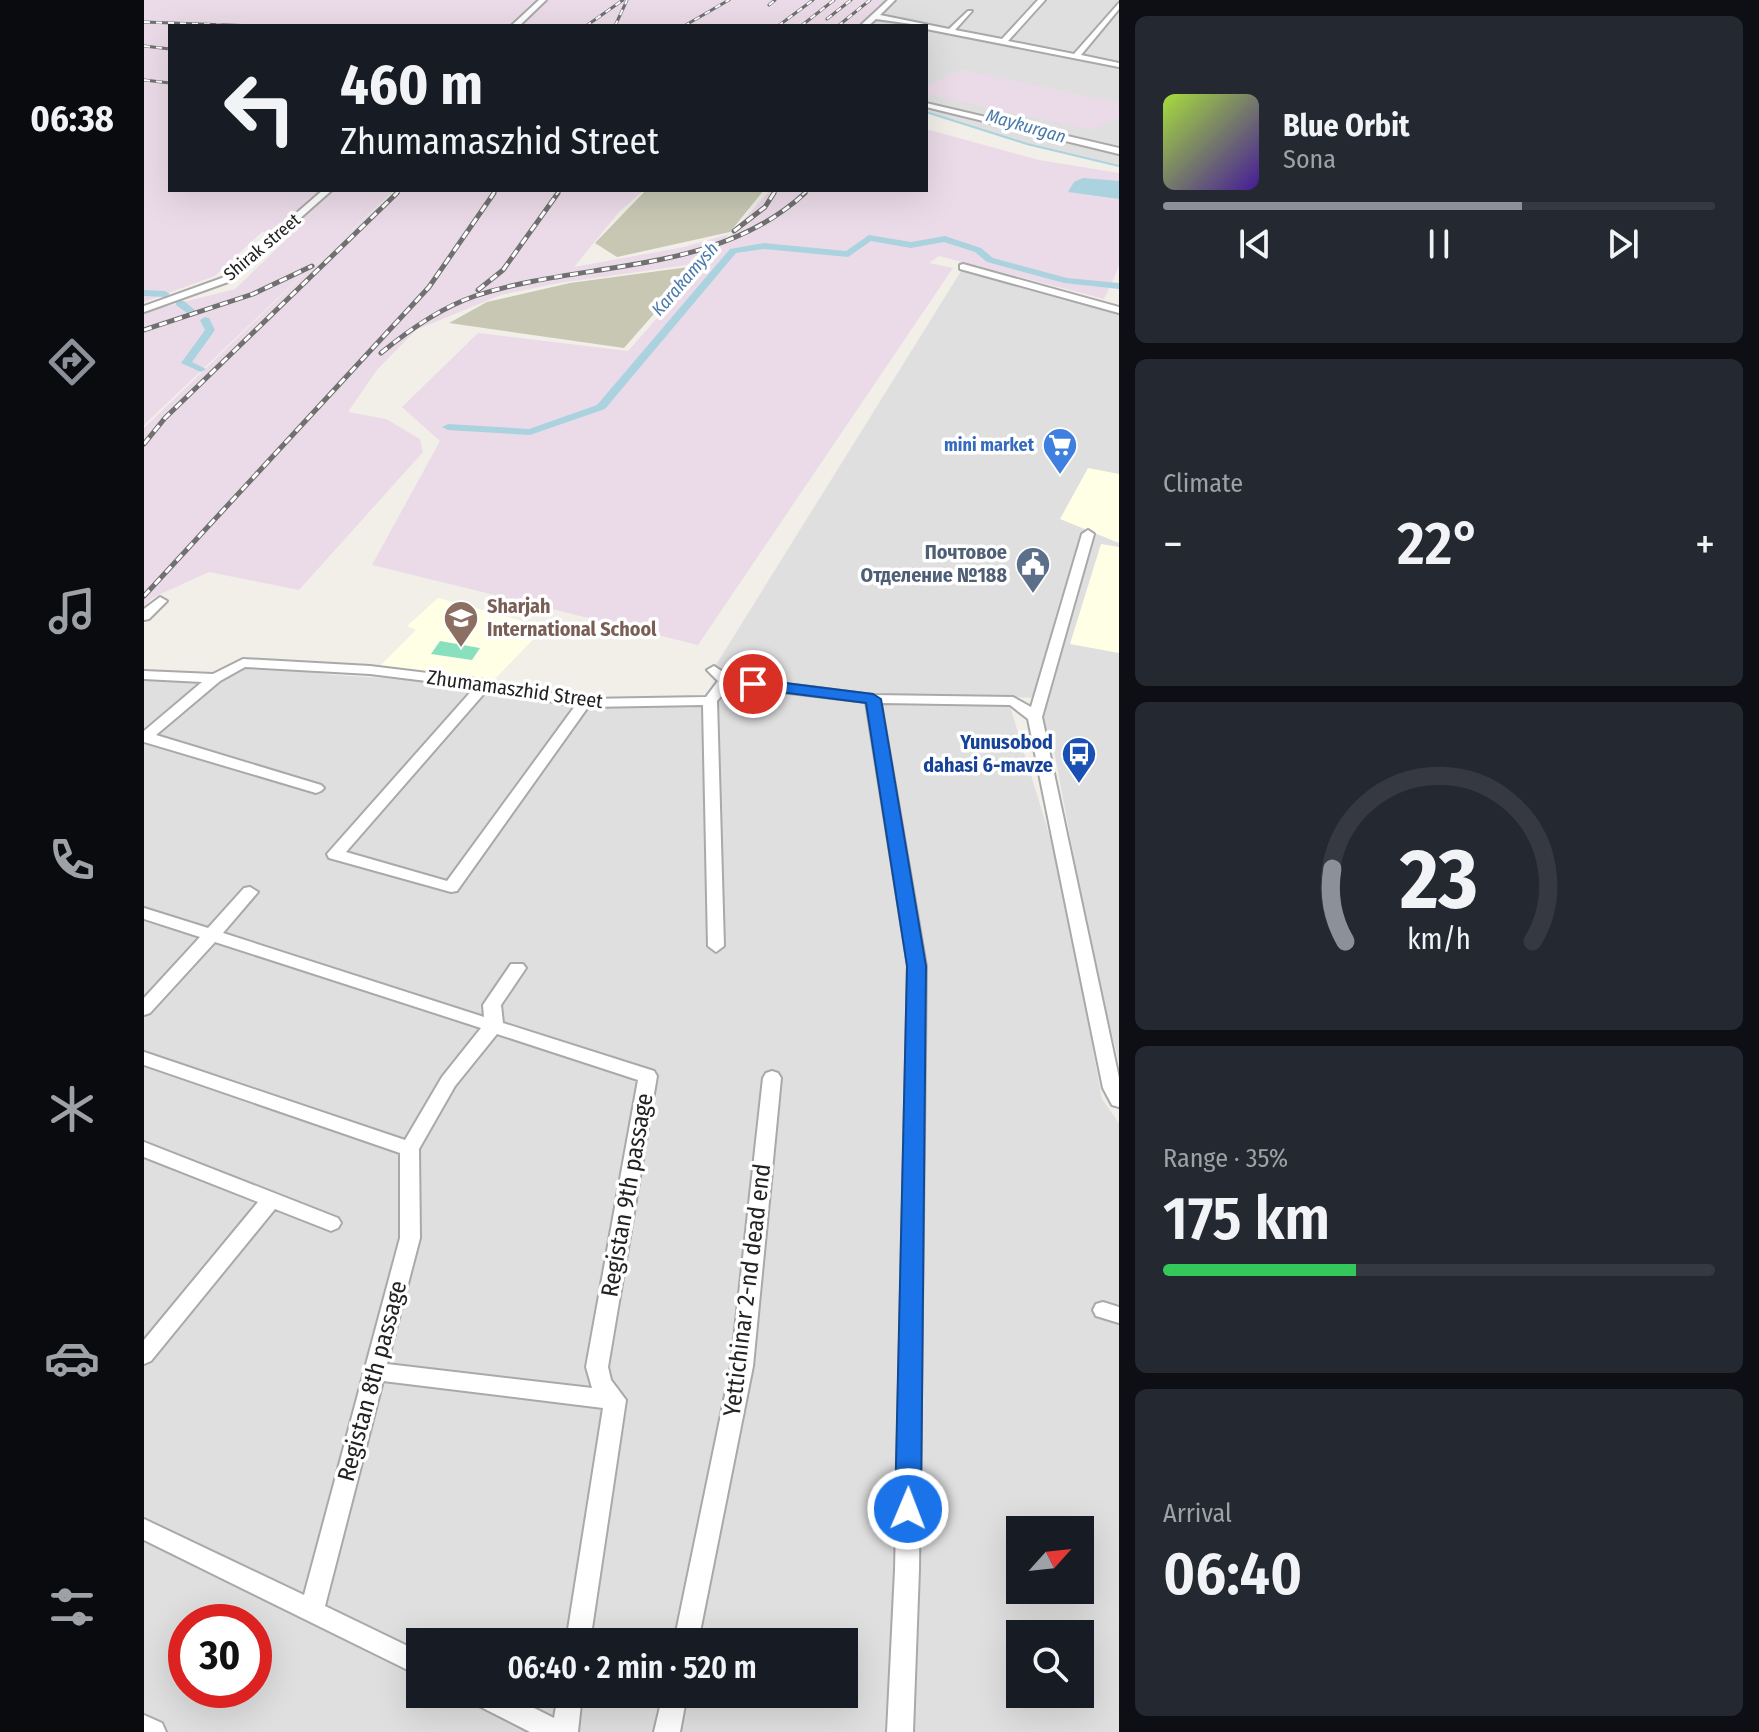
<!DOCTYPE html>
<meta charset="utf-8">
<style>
:root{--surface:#171b24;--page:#242831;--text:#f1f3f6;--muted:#9ea1a6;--line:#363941;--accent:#8c9099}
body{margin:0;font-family:"Fira Sans Condensed",sans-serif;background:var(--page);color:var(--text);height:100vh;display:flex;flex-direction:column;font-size:30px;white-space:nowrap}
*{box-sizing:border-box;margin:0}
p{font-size:26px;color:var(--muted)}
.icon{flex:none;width:44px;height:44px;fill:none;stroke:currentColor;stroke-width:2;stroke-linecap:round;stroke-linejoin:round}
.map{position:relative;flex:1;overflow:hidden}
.drawer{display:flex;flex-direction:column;gap:16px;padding:16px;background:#0d0f14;width:640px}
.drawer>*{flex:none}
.banner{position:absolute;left:24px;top:24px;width:760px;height:168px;border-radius:0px;box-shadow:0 8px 32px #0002;background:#171b24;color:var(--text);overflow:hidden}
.needle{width:52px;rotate:63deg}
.controls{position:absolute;left:862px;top:1516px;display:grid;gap:16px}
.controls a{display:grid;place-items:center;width:88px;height:88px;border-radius:0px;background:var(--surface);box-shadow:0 8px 32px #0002;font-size:40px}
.speed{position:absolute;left:24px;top:1604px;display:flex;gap:16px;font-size:40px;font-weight:700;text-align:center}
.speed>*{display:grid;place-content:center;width:104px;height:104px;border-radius:50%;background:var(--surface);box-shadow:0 8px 32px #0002;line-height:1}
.speed .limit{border:12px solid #d22;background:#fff;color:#111}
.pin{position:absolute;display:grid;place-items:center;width:68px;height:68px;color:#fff;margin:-34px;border:4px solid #fff;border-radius:50%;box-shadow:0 2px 8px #0007}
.me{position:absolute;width:88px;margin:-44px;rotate:1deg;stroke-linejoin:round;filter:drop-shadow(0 0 6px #0008)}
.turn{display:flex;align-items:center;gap:28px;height:168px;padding:0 40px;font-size:36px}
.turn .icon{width:104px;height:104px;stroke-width:2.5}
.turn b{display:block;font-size:56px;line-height:68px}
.big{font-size:60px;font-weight:600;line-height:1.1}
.drawer .card{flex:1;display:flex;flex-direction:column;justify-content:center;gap:12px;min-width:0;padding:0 28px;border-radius:12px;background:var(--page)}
.drawer .dial{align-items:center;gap:0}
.dial svg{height:208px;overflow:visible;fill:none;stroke:var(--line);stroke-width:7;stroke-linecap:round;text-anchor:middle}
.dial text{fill:var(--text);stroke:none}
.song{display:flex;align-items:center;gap:24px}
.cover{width:96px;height:96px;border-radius:12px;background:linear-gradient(135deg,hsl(80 70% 55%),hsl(260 70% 35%))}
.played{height:8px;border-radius:4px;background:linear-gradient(90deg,var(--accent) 65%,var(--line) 65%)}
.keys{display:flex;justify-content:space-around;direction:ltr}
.heat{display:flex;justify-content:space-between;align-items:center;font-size:44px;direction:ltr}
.charge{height:12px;border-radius:6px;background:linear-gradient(90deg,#34c759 35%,var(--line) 0)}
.trip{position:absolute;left:262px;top:1628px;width:452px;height:80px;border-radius:0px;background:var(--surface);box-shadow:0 8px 32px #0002;font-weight:600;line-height:80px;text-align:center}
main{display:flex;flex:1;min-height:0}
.tab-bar{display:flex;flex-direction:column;width:144px;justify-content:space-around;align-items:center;background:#090b0e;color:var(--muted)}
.tab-bar .icon{width:56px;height:56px}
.tab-bar .on{color:var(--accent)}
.tab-bar b{font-size:36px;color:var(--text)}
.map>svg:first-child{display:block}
.residential{fill:#e0dfdf;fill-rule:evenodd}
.industrial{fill:#ebdbe8}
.education{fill:#ffffe5}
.construction{fill:#c7c7b4}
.pitch{fill:#88e0be}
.water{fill:#aad3df}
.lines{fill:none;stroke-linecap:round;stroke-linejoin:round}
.stream{stroke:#aad3df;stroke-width:2}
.canal{fill:#aad3df;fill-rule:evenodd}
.minor-casing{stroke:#a9a9a9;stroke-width:4}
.minor{fill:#fff;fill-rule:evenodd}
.rail-far1-casing{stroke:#707070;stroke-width:3}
.rail-casing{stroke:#707070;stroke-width:5}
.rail-far1{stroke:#fff;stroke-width:2;stroke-dasharray:6;stroke-linecap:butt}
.rail{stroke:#fff;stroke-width:3;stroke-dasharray:8;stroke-linecap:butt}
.route{fill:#1a73e8;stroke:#114b97;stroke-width:2}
.labels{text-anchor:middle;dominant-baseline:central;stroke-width:7;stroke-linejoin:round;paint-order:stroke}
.far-water-label{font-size:18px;font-style:italic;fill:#4a7aab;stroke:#fff}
.far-street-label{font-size:18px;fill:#222;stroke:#fff}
.far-shop-label{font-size:18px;font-weight:bold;fill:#366cbe;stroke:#fff;text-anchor:end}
.service-label{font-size:20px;font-weight:bold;fill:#4e5e75;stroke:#fff;text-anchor:end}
.education-label{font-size:20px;font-weight:bold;fill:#785e54;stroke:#fff;text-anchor:start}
.street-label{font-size:20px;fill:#222;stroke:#fff}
.transit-label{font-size:20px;font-weight:bold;fill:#164399;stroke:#fff;text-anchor:end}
.near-street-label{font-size:24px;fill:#222;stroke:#fff}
</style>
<main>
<nav class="tab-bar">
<b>06:38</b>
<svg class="icon on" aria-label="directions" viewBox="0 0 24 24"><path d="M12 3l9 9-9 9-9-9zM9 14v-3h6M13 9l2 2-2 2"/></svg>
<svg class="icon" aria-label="music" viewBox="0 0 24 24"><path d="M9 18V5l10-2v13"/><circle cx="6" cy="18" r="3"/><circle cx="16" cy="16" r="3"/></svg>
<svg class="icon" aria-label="phone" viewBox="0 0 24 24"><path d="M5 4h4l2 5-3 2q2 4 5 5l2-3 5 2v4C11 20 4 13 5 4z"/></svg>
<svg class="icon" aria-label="climate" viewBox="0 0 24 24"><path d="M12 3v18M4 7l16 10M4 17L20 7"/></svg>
<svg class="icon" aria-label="car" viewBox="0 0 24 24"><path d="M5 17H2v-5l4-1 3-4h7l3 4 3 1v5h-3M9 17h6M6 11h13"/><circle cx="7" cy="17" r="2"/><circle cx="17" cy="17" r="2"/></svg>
<svg class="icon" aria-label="filters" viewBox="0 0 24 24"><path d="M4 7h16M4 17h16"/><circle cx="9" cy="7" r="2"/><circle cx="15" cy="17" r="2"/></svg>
</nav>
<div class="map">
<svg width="975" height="1732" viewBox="0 0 975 1732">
<rect width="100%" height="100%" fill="#f2efe9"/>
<path class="residential" d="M731,0H975V166L883,144L782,112V26H700Z
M819,268L975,312V1062L948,955L910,750L900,736L899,698L673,692L866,706L916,870L958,1099L975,1123V1732H0V675L73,678L99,663L190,675L341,684L441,703L566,701L579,684L565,676ZM876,1530H936V1590H876ZM42,1622H110V1690H42ZM876,1634H936V1694H876ZM276,1642H700V1694H276Z"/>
<path class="industrial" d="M0,0H747L717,26H26V190H251L196,240L253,190H500L475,212L430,267L540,247L585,234L558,263L415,283L357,295L272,330L233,370L204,412L242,419L276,439L279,452L155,590L65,572L10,597L0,606V428L194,241L0,425V312L91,289L147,235L118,232L71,276L0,302Z
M818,70L975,103V118L948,130L782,94V86Z
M782,129L895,160L975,173V265L970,278L960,299L795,256L785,263L809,268L554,645L228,565L296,441L258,407L334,333L484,351L626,190H782Z"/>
<path class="education" d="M944,468L975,474V543L916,519Z
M957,544L975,547V653L926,644Z
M294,598L401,627L348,682L234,668L272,630L263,626Z"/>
<path class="construction" d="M502,190H620L586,232L473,257L451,243Z
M552,266L480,348L305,323L343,302L426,283Z"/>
<path class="pitch" d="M296,641L336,648L328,660L287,654Z"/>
<path class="water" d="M939,178L975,181V199L924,192L930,182Z"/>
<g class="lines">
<path class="stream" d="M782,112L883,144L975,166"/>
<path class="canal" d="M725,235L767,242L801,236L837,248L849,258L923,278L975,283V289L920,283L843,262L831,252L800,242L767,248L727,241L704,257L620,249L592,253L461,409L386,435L304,430L298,427L304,424L385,429L453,405L586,249L620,243L702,251Z
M0,290L21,291L26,294L21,297L0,296Z
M32,301H40L52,311L43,313L32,305Z
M61,317L65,318L71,330L48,362L62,369L57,372L37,363L61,330L56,320Z"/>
<g class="minor-casing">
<path id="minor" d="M395,0H402L375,26H367Z
M744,0H751L736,15L805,29L824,11H828L811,30L858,39L894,0H901L864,41L930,54L975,3V9L937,55L975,63V67L782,29V26L732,19L724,26H716Z
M782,103L975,148V154L782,107Z
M179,190H188L84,282L0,312V306L78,278Z
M819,264L975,307V313L816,269V265Z
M944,530L950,534L898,717L975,1078V1107L968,1105L959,1088L884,719L866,705L737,703L782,966L775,1570L769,1732H743L751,1570L764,966L722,702L586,686L573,701L580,946L572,952L564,946L559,705L444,707L313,891L307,892L185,858L183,854L331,687L226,674L101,667L76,681L12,735L177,785L180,788L177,791L172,793L0,742V731L58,682L0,679V671L69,674L99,659L226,666L341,680L440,699L562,697L574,681L563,670L570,666L586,677L729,695L869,697L887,707L938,534ZM344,689L431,706L303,881L202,852Z
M16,597L23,601L5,619L0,620V609Z
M106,887L114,892L79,933L340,1017L339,1005L367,964H379L382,968L357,1005L359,1023L510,1071L513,1076L464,1367L467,1380L482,1400L446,1642H422L459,1408L239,1381L181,1606L276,1652V1676L0,1540V1519L160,1595L256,1238V1153L0,1065V1052L261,1140L298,1077L337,1028L71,942L6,1013L0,1015V998L56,937L0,919V908L64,928L100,888ZM353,1034L494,1080L442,1367L448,1388L243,1364L276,1238L275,1149L311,1086Z
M628,1071L634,1073L637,1078L609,1366L554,1642H530L587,1366L619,1078L622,1073Z
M0,1142L194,1218L197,1223L194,1228L187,1231L131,1209L7,1361L0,1364V1340L114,1202L0,1157Z
M959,1302L975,1307V1323L952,1316L949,1310L952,1304Z
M324,1694H362L410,1718L414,1694H438L434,1732H386L327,1702Z
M519,1694H543L536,1732H510Z
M0,1715L18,1723L22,1732H0Z"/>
</g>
<use href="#minor" class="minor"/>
<g class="rail-far1-casing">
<path id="rail-far1" d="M625,5L631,0
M683,19L707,0
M0,22L112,26
M442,26L479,0
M471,26L483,0
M540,26L585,0
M634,26L669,0
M657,26L690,0
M694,26L726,0
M0,46L26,49
M0,80L26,83
M251,195L256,190
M348,195L352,190
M412,195L416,190
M629,195L632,190
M658,195L664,190"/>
</g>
<g class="rail-casing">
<path id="rail" d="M590,231L621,207L630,193
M334,290L359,270L414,193
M0,330L109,294L168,266
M237,353C265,330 296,308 331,296C440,260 571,276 661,193
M0,444L21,418L253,193
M0,596L285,287L350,193"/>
</g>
<use href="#rail-far1" class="rail-far1"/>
<use href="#rail" class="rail"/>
</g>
<path class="route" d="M609,679L729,694L737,699L782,966L777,1509L773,1517L764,1521L755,1517L751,1509L763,966L722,703L604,688L601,684Z"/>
<defs>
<g id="supermarket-pin" transform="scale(1.8)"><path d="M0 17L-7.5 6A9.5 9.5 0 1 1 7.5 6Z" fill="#3f7fe0" stroke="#fff"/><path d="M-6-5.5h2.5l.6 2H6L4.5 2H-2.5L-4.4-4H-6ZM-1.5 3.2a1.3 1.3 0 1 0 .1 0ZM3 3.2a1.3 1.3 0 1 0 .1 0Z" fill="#fff"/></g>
<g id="civic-pin" transform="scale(1.8)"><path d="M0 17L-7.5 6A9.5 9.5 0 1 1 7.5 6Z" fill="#5c6f8a" stroke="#fff"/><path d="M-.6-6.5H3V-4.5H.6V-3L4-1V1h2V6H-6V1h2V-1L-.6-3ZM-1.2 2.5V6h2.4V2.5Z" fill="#fff"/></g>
<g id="school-pin" transform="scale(1.8)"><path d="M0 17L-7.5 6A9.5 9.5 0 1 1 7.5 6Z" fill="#8d6e63" stroke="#fff"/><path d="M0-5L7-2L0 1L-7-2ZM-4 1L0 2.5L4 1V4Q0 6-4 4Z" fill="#fff"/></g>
<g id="bus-pin" transform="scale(1.8)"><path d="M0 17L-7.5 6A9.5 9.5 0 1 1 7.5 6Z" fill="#1a4fb4" stroke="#fff"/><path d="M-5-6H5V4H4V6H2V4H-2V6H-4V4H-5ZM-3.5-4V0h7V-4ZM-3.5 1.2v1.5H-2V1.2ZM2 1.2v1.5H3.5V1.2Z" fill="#fff"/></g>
</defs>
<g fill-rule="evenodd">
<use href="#supermarket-pin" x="916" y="445"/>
<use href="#civic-pin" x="889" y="564"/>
<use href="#school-pin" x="317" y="618"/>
<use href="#bus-pin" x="935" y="754"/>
</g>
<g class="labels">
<g class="far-water-label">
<text transform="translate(882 126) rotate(16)">Maykurgan</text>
<text transform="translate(541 279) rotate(-49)">Karakamysh</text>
</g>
<g class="far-street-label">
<text transform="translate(118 247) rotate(-40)">Shirak street</text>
</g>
<g class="far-shop-label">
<text x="890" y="445">mini market</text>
</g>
<g class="service-label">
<text x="863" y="552">Почтовое<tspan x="863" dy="23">Отделение №188</tspan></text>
</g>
<g class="education-label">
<text x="343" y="606">Sharjah<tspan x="343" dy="23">International School</tspan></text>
</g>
<g class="street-label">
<text transform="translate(371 689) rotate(8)">Zhumamaszhid Street</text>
</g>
<g class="transit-label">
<text x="909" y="742">Yunusobod<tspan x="909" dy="23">dahasi 6-mavze</tspan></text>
</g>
<g class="near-street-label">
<text transform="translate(483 1195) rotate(-80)">Registan 9th passage</text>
<text transform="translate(603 1290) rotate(-83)">Yettichinаr 2-nd dead end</text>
<text transform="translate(228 1381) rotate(-75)">Registan 8th passage</text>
</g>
</g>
</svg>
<div class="controls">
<a><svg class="needle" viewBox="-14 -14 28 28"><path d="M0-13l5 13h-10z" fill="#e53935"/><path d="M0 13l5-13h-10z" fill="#9ea1a6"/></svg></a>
<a><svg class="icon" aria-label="search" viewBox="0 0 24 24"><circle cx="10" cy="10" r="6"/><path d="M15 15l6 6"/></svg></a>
</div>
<div class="speed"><div class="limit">30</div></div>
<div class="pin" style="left:609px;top:684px;background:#d93025"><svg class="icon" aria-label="arrive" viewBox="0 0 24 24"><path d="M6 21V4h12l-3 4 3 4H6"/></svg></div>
<svg class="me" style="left:764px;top:1509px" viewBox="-20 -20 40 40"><circle r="17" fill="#1a73e8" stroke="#fff" stroke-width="3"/><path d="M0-11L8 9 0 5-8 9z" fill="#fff"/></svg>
<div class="trip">06:40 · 2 min · 520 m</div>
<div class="banner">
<div class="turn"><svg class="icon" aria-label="left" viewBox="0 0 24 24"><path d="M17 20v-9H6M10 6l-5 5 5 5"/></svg><div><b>460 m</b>Zhumamaszhid Street</div></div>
</div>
</div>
<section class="drawer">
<div class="card">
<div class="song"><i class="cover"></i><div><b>Blue Orbit</b><p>Sona</p></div></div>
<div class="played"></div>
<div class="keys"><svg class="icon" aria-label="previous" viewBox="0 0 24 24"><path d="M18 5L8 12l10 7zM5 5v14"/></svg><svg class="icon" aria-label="pause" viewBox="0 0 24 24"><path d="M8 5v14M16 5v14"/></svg><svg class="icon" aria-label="next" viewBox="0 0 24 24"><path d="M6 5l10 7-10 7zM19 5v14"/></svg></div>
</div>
<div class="card"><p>Climate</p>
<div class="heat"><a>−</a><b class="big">22°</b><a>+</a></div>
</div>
<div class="card dial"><svg viewBox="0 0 100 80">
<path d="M14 69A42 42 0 1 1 86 69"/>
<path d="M14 69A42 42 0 0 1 9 41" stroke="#8c9099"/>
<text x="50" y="56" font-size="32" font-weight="700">23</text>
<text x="50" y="72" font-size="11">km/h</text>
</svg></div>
<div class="card"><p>Range · 35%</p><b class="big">175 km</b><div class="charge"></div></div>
<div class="card"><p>Arrival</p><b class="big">06:40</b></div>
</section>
</main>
